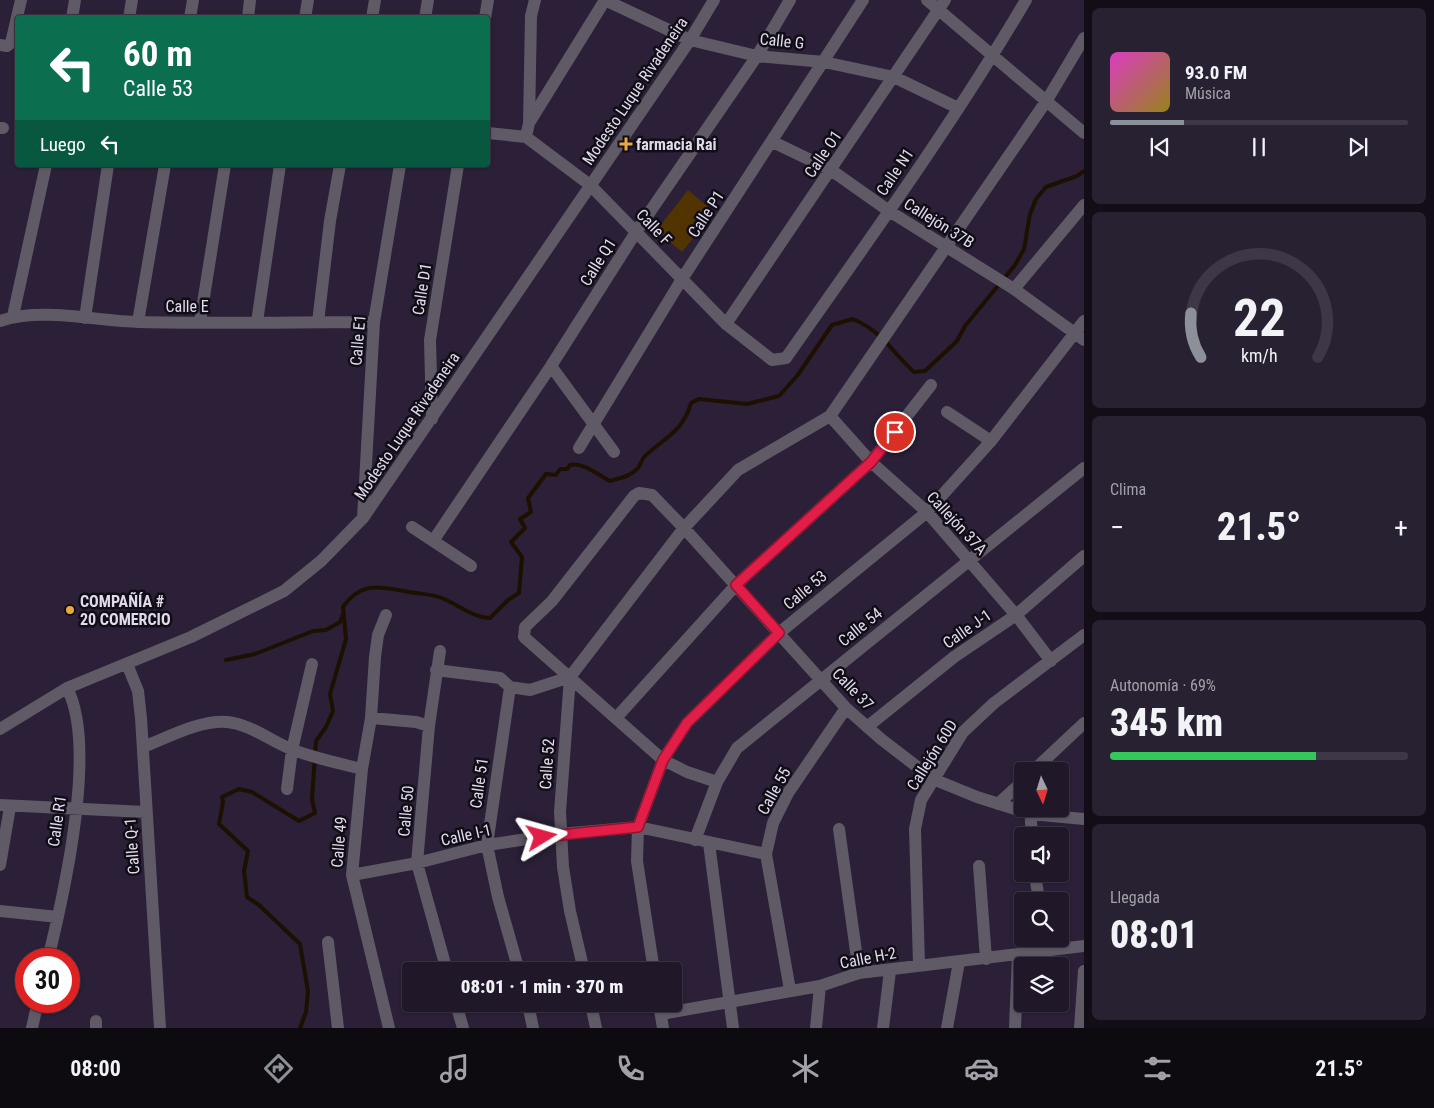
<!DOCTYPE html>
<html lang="es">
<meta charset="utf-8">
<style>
:root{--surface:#201829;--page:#282131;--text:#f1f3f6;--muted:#a2a0a8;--line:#3d3746;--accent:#8c9099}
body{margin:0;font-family:"Roboto Condensed",sans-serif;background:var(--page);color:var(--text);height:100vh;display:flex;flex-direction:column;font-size:19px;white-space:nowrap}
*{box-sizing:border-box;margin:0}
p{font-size:16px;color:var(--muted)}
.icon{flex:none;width:28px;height:28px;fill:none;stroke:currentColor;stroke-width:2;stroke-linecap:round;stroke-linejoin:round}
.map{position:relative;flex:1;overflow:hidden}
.side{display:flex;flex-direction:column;gap:8px;padding:8px;background:#120d17;width:350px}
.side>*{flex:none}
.top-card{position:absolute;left:15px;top:15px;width:475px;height:152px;border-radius:5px;box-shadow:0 1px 4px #0004,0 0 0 1px var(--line);background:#0b6e4f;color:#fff;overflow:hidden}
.needle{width:32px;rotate:176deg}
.fabs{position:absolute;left:1014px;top:762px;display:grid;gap:10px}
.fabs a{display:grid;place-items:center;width:55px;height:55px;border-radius:5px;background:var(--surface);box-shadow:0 1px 4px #0004,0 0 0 1px var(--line);font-size:25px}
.speed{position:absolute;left:15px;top:948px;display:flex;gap:10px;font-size:25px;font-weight:700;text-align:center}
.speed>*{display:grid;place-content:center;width:65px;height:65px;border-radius:50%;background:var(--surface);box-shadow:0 1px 4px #0004,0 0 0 1px var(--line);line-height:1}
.speed .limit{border:8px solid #d22;background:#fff;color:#111}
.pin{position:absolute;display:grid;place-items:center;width:42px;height:42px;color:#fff;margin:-21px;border:2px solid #fff;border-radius:50%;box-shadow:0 1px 5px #0007}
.me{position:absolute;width:55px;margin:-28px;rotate:82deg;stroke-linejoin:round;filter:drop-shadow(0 0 4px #0008)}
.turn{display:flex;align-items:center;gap:18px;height:105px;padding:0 25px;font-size:22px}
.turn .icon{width:65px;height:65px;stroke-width:2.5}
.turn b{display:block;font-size:35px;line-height:42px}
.then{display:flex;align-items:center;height:48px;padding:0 25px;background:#0003;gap:10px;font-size:19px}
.big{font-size:38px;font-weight:800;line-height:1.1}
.side .card{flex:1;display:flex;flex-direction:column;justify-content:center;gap:8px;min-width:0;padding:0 18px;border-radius:8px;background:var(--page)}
.side .dial{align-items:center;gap:0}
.dial svg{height:130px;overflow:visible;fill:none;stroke:var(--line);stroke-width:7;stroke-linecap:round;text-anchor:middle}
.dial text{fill:var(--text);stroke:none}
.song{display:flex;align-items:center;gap:15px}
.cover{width:60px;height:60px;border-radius:8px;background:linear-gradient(135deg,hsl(310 70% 55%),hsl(50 70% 35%))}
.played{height:5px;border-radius:2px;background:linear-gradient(90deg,var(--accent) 25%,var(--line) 25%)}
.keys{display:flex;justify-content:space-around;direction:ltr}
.heat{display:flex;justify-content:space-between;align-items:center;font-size:28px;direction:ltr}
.charge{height:8px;border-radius:4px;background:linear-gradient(90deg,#34c759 69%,var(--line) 0)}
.trip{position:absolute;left:402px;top:962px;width:280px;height:50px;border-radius:5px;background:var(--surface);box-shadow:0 1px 4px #0004,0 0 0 1px var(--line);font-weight:800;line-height:50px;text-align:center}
.dock{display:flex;height:80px;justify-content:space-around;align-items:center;background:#0d0a10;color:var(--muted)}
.dock .icon{width:35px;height:35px}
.dock .current{color:var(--accent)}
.dock b{font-size:22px;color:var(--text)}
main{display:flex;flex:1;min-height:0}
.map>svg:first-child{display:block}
.green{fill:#513400}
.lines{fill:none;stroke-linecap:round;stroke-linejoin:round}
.stream{stroke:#1d1000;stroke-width:4}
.minor{stroke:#5f5a66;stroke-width:12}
.route-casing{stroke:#92132f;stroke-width:12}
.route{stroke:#e11d48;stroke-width:9}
.poi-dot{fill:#eba93a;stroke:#110d17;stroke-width:2}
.labels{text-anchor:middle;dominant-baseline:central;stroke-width:5;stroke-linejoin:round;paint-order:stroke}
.street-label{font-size:16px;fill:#e0daea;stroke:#110d17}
.poi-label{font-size:16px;font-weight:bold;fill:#e0daea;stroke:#110d17;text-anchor:start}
</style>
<main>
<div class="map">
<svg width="1084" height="1028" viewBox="0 0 1084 1028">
<rect width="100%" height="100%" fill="#2b2037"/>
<path class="green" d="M688,190L714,212L682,252L656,231Z"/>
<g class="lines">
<path class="stream" d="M226,660L255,654L313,631L326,630L340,622L344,612
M300,1028L306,1012L308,991L300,944L259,905L247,897L244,871L248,851L219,824L223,802L222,797L239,789L252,792L299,821L315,813L312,799L316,741L326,727L333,711L330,694L346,639L343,607C362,580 382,587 409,592C421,594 433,594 444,599C459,605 473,618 490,618L508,600L519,593L522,557L511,542L525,528L520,519L531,512L528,498L546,474L556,475L560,469H567L570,465C584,462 598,475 610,481C620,478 630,477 638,468C641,464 642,458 646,455C666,437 683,431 691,403L699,399L747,404L779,396L797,376L832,325L853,319C883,332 891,351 914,372L925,371L957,341L965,326L1015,265L1024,249L1030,214L1036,199L1046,187L1077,176L1084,171"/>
<path class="minor" d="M927,0L1084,133
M72,18L75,0
M129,18L132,0
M190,18L193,0
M248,18L250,0
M305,18L308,0
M372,18L375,0
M425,18L428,0
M485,18L488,0
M0,45L7,46L11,43L21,0
M529,123L531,16L535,0
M0,128H3
M488,133L526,137L590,185L726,324L772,360L786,358C868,241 953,124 1026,0
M526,137L529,123L605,0L690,40L757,56L824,62L894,77L958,108
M773,142L831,170L889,211L1014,289L1084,340
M1014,289L1084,205
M13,316L46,165
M85,318L108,165
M0,321C41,307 96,321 139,322C217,324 296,322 374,322
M138,322L165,165
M200,322L225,165
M257,322L280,165
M318,322L330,221L340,165
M726,324L945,0
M551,366L614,452
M947,412L991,441
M830,416L871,462L927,512L1016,615L1051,661
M432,419L430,340L458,165
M579,448L682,279L863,0
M363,518L374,322L400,165
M412,527L471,566
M433,541L551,366L636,232L757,56L790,0
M386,615L378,635L375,657L371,718L362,769L352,875L389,1028
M440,651L429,726L417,863L447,971
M127,664L138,691L141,718L160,1028
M436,670L500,678L510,687L530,690L570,677L684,528L738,470L830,416L1047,100L1084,38
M570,677L560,812L563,867L570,911L584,971
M510,687L487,845L498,897L519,971
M371,718L416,722L429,726
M616,718L736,585L871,462L931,385
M867,727L954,657L1016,615L1084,556
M0,729L67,688L191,637L284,591L321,561L363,518L690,40L714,0
M143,747C169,737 199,720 227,722C250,724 271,741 291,749C313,758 339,763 362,769
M1033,771L1084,723
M717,782L687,772L663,760L524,637L525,627L552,601L634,496L639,493L652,495L684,528L846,708L881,739L933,779L977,797L1031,814L1084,819
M287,789L292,750L312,664
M998,804L1022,782
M0,805L146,812
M1030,809L1032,836
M839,829L859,973
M695,840L717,782L737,748L1084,468
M709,843L733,1028
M0,865L10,807
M979,866L986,959
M1035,874L1039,901
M352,875L417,863L487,845L561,834L638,827L766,854
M0,911L58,917
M328,942L338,1028
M48,959C64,894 98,747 67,688
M919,964L915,829L921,800L963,732L994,703L1084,635
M654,971L637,861L638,827L663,760L687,723L779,633L927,512L991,441L1084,321
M790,990L766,854L773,823L788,793L846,708
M456,1004L463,1028
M528,1004L533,1028
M591,1004L596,1028
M659,1004L663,1028
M661,1014L820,986L859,973L1084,946
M32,1028L38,1001
M96,1028V1021
M816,1028L820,986
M883,1028L890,971
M947,1028L959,962
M1015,1028L1018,954
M1080,1028L1084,971"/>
</g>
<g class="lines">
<g class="route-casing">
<path id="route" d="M542,837L638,827L663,760L687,723L779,633L736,585L871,462L895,432"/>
</g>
<use href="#route" class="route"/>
</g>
<g class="poi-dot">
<path d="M623.5 136.5h5v5h5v5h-5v5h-5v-5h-5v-5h5z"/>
<circle cx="70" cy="610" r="5"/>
</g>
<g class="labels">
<g class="street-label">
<text transform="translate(782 41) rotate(6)">Calle G</text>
<text transform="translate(635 91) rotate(-56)">Modesto Luque Rivadeneira</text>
<text transform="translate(823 154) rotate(-56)">Calle O1</text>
<text transform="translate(895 172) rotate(-56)">Calle N1</text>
<text transform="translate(706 214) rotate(-57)">Calle P1</text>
<text transform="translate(939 223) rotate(32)">Callejón 37B</text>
<text transform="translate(654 227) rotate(46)">Calle F</text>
<text transform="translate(598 262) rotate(-58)">Calle Q1</text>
<text transform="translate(422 289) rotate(-81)">Calle D1</text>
<text x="187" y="306">Calle E</text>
<text transform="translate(358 340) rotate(-85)">Calle E1</text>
<text transform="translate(407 426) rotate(-56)">Modesto Luque Rivadeneira</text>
<text transform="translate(957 523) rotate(47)">Callejón 37A</text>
<text transform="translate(805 590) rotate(-40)">Calle 53</text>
<text transform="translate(860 627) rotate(-39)">Calle 54</text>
<text transform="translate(967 629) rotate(-35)">Calle J-1</text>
<text transform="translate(853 689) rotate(46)">Calle 37</text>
<text transform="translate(932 755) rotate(-58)">Callejón 60D</text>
<text transform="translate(547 764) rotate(-86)">Calle 52</text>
<text transform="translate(479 783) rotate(-82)">Calle 51</text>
<text transform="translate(774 791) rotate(-61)">Calle 55</text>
<text transform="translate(406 811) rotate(-85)">Calle 50</text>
<text transform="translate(57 821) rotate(-82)">Calle R1</text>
<text transform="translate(466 835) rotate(-13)">Calle I-1</text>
<text transform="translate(339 842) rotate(-85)">Calle 49</text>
<text transform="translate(132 846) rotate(-94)">Calle Q-1</text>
<text transform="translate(868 958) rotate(-11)">Calle H-2</text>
</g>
<g class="poi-label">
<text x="636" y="144">farmacia Rai</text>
<text x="80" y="601">COMPAÑÍA #<tspan x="80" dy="18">20 COMERCIO</tspan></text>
</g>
</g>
</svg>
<div class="fabs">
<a><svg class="needle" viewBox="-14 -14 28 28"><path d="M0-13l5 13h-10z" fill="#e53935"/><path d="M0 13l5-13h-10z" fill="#a2a0a8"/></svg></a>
<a><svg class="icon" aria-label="sound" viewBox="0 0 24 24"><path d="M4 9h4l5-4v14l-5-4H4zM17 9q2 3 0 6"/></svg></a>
<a><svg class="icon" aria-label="search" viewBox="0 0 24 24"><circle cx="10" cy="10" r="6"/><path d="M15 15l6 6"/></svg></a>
<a><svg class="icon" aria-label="layers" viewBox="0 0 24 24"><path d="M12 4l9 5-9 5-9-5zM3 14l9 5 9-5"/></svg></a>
</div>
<div class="speed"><div class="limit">30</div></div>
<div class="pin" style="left:895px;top:432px;background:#d93025"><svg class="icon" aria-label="arrive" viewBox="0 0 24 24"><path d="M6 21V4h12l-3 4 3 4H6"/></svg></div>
<svg class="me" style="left:542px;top:837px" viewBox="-20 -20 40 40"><path d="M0-17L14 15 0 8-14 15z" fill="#e11d48" stroke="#fff" stroke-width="4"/></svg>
<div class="trip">08:01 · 1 min · 370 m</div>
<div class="top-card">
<div class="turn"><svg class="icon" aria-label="left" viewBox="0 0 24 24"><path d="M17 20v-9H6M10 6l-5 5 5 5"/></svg><div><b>60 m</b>Calle 53</div></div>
<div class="then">Luego<svg class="icon" aria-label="left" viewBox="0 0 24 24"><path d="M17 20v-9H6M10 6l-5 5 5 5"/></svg></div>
</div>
</div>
<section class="side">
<div class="card">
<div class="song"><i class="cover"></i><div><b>93.0 FM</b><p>Música</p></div></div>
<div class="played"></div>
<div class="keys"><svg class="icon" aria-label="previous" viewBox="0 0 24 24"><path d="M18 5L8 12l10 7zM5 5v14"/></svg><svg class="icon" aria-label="pause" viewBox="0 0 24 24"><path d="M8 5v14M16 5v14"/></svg><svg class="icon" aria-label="next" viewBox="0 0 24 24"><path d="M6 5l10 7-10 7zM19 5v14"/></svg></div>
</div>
<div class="card dial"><svg viewBox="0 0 100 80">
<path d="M14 69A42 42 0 1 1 86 69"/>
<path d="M14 69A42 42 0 0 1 8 42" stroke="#8c9099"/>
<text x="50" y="56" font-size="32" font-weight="700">22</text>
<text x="50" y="72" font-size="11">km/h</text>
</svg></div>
<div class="card"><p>Clima</p>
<div class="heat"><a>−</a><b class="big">21.5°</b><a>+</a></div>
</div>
<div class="card"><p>Autonomía · 69%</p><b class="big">345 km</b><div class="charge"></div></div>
<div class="card"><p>Llegada</p><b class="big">08:01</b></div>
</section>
</main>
<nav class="dock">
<b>08:00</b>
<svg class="icon current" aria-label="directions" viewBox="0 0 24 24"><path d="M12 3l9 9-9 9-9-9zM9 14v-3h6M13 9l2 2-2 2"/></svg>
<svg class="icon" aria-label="music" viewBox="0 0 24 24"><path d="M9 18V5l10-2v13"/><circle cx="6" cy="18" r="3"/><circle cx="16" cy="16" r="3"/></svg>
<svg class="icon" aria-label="phone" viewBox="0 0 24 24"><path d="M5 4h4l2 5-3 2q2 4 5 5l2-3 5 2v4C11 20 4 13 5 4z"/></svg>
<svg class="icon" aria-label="climate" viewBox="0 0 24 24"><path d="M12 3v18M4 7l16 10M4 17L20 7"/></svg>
<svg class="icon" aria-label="car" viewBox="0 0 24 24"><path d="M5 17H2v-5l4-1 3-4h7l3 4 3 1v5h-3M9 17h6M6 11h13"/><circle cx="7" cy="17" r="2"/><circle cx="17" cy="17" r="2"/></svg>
<svg class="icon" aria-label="filters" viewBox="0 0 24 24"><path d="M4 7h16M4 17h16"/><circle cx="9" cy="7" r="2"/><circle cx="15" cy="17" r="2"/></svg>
<b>21.5°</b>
</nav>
